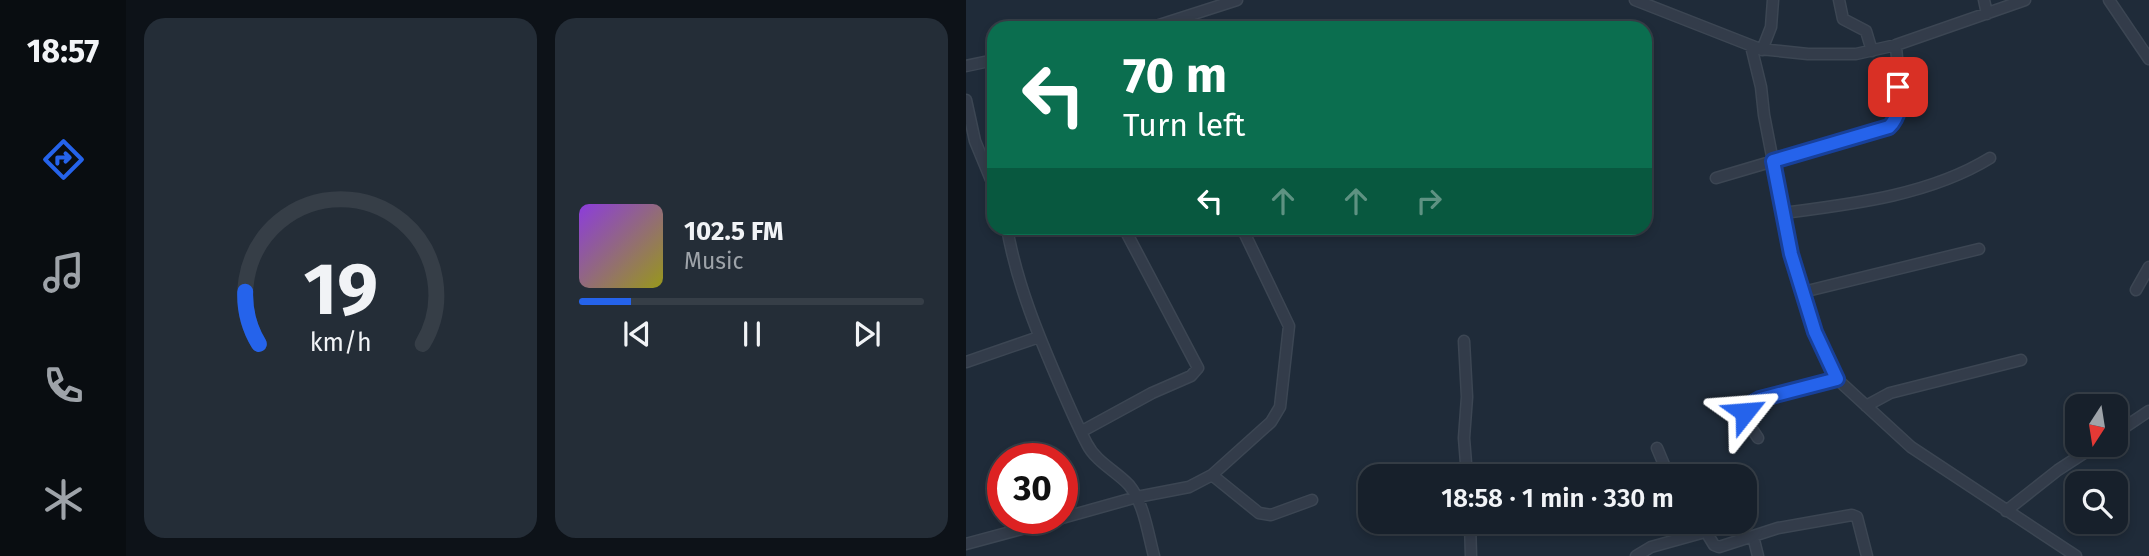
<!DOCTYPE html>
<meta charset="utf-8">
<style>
:root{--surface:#17202b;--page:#242d37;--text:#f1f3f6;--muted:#9ea3a9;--line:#363e47;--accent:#2563eb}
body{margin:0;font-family:"Fira Sans",sans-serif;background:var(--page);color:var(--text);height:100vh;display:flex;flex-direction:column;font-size:26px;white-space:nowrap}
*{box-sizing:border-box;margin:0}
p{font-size:23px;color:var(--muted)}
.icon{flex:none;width:38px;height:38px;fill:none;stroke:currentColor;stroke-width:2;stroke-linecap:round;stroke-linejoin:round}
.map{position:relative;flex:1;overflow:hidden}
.drawer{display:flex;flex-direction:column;gap:18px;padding:18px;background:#0d1218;width:840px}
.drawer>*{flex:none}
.hud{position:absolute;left:21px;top:21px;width:665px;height:214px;border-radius:21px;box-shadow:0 4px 10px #0003,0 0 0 2px var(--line);background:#0b6e4f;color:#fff;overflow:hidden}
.needle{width:46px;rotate:192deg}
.tools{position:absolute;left:1099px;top:394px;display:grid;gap:14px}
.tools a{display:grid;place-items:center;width:63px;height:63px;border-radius:14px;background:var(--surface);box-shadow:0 4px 10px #0003,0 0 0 2px var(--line);font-size:35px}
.speed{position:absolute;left:21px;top:443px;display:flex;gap:14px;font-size:35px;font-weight:700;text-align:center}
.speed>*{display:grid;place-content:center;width:91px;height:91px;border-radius:50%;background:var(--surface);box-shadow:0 4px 10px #0003,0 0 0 2px var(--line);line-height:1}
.speed .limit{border:10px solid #d22;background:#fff;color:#111}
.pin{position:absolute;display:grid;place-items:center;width:60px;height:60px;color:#fff;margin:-30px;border-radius:14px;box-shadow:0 4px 10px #0006}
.me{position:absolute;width:77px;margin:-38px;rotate:62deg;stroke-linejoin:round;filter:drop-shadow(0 0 5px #0008)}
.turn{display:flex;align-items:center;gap:24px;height:147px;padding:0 21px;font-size:32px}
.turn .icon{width:91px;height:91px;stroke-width:2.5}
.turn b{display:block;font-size:49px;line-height:60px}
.lanes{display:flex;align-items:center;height:66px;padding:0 21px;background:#0003;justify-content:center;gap:35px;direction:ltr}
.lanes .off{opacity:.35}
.drawer .widget{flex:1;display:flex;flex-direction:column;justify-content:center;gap:10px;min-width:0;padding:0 24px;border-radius:21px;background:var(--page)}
.drawer .dial{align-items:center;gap:0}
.dial svg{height:182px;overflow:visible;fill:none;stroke:var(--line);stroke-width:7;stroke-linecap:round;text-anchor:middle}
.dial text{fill:var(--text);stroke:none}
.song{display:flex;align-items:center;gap:21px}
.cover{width:84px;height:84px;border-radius:10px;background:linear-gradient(135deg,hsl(270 70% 55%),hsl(60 70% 35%))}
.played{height:7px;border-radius:4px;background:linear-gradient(90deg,var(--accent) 15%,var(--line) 15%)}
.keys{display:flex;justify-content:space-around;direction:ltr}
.drawer .tiles{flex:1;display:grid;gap:18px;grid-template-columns:repeat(2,1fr)}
.trip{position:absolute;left:392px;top:464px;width:399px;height:70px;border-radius:21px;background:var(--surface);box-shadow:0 4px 10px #0003,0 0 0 2px var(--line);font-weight:600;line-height:70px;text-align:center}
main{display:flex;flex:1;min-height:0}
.tabs{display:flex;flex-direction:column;width:126px;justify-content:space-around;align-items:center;background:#090d11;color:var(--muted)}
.tabs .icon{width:49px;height:49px}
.tabs .selected{color:var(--accent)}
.tabs b{font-size:32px;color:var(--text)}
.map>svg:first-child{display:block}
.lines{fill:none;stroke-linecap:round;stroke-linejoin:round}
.minor-casing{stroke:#3c4653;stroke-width:13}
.minor{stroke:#333c4a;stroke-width:10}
.route-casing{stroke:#184099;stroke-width:18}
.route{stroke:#2563eb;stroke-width:12}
</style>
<main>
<nav class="tabs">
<b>18:57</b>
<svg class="icon selected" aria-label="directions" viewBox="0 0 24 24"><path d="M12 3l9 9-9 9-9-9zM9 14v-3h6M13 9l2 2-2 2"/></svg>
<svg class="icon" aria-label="music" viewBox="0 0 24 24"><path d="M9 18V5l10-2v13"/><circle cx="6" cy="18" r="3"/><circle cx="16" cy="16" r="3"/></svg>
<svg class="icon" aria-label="phone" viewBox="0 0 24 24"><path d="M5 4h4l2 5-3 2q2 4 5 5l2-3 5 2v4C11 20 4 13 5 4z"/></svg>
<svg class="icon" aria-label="climate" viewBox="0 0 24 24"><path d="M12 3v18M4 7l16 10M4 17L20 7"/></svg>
</nav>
<section class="drawer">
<div class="tiles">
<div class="widget dial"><svg viewBox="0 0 100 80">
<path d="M14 69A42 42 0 1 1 86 69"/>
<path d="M14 69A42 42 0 0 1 8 46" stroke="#2563eb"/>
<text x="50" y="56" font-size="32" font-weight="700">19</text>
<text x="50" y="72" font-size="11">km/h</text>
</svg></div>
<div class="widget">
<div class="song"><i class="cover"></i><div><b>102.5 FM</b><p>Music</p></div></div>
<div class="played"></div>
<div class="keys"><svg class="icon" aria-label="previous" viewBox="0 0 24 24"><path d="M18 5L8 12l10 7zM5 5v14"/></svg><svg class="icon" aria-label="pause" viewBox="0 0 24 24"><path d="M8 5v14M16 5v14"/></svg><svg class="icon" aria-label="next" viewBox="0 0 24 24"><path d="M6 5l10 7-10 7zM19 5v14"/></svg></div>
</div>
</div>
</section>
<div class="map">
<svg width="1183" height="556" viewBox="0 0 1183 556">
<rect width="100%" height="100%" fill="#1f2b39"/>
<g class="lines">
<g class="minor-casing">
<path id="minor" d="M669,0L794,49L842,54H890L930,45L1059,0
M873,0L877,19L900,31L906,51
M1018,0L1021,14
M1143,0L1183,59
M184,28L271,0
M785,46L795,87L798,115L825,254L849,333L871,379L945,447L1110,556
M796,50L805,27L807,0
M0,66L28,60
M0,100L9,141L28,187
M750,178L923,127C941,108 931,70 930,45
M817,213C887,204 964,195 1024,158
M41,228C51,285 73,337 96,390C104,408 112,427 121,444C130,462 150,471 163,485C178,503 182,534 188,556
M1170,290L1183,267
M837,292L1013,249
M498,341L501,397L498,438L501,476
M0,362L73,337
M900,406L924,393L1055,360
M114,430L120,429L186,393L225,376L232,368L158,228
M1150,433L1183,411
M792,438L780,420L779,412L783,405L794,399L871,379
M691,448L699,467L705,476
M246,475L293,513L305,515L346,500
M1040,511L1092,470L1132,444
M96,518L171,497L223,487L246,475L305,422L314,407L323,326L276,228
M504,522L505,556
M734,522L748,545L753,547L812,528L886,515L891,517L901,556
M787,536L792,556
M0,544L96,518
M670,556L685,547L739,532"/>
</g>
<use href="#minor" class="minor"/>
</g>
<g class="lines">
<g class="route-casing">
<path id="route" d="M779,412L783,405L794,399L871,379L849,332L825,254L807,161L923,127C935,115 933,103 932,87"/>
</g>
<use href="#route" class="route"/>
</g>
</svg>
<div class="tools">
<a><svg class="needle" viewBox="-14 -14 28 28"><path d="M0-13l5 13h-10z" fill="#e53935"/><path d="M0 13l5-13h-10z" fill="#9ea3a9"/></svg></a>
<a><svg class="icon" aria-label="search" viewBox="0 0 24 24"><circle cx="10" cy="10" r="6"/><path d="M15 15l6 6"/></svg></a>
</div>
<div class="speed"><div class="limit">30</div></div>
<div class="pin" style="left:932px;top:87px;background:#d93025"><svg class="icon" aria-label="arrive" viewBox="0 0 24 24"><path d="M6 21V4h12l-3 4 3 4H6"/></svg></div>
<svg class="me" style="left:779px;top:412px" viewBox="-20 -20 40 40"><path d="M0-17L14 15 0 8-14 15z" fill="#2563eb" stroke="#fff" stroke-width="4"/></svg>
<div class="trip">18:58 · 1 min · 330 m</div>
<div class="hud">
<div class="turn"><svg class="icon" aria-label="left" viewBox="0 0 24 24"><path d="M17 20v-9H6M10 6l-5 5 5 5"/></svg><div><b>70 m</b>Turn left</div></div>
<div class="lanes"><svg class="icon" aria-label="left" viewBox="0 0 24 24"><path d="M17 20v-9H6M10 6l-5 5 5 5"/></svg><svg class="icon off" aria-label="ahead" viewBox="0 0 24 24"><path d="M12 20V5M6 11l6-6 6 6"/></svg><svg class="icon off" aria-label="ahead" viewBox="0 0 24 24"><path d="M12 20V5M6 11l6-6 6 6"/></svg><svg class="icon off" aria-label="right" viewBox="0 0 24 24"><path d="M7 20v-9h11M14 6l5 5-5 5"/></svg></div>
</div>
</div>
</main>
